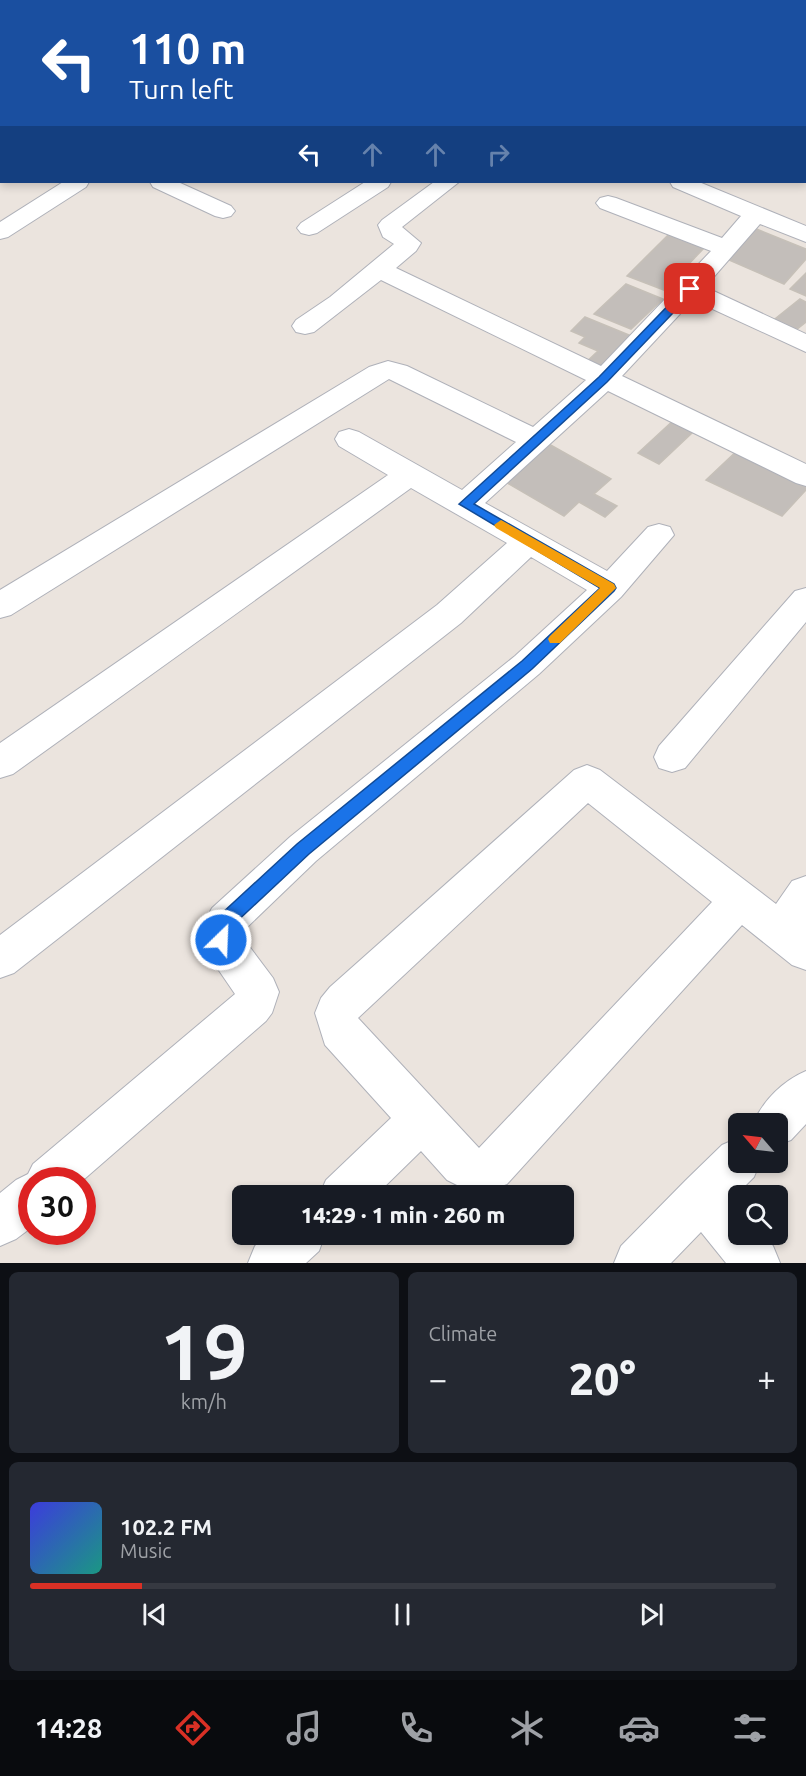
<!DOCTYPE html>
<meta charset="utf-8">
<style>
:root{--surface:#171b24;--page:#242831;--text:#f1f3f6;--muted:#9ea1a6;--line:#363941;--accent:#d93025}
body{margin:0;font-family:Ubuntu,sans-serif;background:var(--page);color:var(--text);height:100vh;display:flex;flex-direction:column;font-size:22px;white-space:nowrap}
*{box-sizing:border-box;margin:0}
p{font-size:20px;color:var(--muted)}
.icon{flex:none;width:33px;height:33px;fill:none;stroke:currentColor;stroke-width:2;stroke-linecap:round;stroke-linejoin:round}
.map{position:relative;height:1263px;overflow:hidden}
.details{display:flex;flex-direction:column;gap:9px;padding:9px;background:#0d0f14;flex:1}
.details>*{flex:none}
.guide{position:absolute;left:0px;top:0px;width:807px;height:183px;box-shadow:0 3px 9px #0003;background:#1a4fa0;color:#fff;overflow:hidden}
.needle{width:39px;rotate:298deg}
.tools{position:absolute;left:728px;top:1113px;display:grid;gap:12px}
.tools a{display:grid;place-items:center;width:60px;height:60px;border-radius:9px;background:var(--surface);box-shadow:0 3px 9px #0003;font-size:30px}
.speed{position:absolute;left:18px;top:1167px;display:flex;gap:12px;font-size:30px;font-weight:700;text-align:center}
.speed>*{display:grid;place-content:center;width:78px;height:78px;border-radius:50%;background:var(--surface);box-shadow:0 3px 9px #0003;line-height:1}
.speed .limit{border:9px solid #d22;background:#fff;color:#111}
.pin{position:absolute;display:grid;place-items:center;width:51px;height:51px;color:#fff;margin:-26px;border-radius:12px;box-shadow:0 3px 9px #0006}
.me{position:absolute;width:66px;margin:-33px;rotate:24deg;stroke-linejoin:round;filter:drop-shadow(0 0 4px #0008)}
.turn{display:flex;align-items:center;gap:21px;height:126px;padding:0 30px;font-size:27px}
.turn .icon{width:78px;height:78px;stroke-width:2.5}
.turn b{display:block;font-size:42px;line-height:51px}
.lanes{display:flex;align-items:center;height:57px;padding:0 30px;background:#0003;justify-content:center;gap:30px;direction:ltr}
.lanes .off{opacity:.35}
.big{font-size:45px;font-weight:800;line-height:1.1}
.details .widget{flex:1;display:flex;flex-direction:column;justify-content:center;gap:9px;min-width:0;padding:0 21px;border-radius:9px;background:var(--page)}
.details .dial{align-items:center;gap:0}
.dial b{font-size:78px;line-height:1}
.song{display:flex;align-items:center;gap:18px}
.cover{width:72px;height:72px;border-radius:9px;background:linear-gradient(135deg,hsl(240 70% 55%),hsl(170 70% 35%))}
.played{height:6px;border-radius:3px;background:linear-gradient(90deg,var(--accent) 15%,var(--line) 15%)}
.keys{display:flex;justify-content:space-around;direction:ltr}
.heat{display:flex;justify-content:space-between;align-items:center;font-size:33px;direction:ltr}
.details .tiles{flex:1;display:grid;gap:9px;grid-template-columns:1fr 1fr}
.widget:last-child{grid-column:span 2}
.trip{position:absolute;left:232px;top:1185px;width:342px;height:60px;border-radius:9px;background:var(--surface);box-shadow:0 3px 9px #0003;font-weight:800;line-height:60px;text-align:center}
.tab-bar{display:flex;height:96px;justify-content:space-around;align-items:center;background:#090b0e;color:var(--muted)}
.tab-bar .icon{width:42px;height:42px}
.tab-bar .selected{color:var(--accent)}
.tab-bar b{font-size:27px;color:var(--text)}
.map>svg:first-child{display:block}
.building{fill:#c3beba;stroke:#c6c0b8;stroke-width:1.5}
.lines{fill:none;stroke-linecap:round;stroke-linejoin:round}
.minor-casing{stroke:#afb1b9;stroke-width:2}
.minor{fill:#fff;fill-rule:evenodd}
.route{fill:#1a73e8;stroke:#114b97;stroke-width:1.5}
.slow{fill:#f59e0b}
</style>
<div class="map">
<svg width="806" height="1263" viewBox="0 0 806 1263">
<rect width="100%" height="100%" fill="#ebe4de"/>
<path class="building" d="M754,228L806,249V259L784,284L729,260Z
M668,235L704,248L664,290L627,276Z
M806,273V296L790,289Z
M626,284L663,299L631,329L594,314Z
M800,299L806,302V322L792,333L771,322Z
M585,317L634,337L599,373L582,366L598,351L579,343L585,337L571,331Z
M676,418L693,432L659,464L638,453Z
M547,443L611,479L594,494L617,506L605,517L579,502L564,516L502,480Z
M739,449L806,481V490L782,516L706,480Z"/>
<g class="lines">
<g class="minor-casing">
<path id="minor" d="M6,0H26L5,2Z
M147,0H166L146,2Z
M259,0H283V1L260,2Z
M518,0H538L517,2Z
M667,0H688L666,2Z
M0,19L2,20V32L0,31Z
M0,136H2L0,150Z
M63,182H89L86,187L8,237L0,239V222Z
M150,182H178L231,206L235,211L231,216L223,218L215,216L153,187Z
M365,182H391L388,187L317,233L309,235L301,233L297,228L301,223Z
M434,182H459L402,227L421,243L416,251L396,268L601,366L711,251L600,208L596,203L600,198L608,196L616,198L722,238L741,216L673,187L670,182H699L806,226V242L760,224L705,287L806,334V352L693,300L622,376L806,464V486L796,483L608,391L485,503L607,571L648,527L659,524L670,527L674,535L621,597L539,674L316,861L240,934L273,978L279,992L272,1013L266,1021L82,1181L32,1180V1227L16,1239L0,1246V1193L16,1180L28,1174L33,1164L235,994L207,953L201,940L200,931L212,908L290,837L515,656L587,590L531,557L461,623L14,973L0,978V935L437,605L507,543L411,488L13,774L0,778V743L388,475L339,446L335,439L339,432L349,429L359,432L462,490L516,442L389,379L11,615L0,618V590L369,367L388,361L407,366L533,427L586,380L381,280L314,332L305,334L296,332L292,326L296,320L330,297L394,244L383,237L378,225L382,220Z
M806,588V622L685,768L672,772L659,768L654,757L659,746L795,591Z
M587,765L600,770L776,904L792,881L806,876V970L792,965L742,925L507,1184L477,1195L447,1180L421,1151L375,1196H319L326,1180L391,1118L325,1045L315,1013L321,998L330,987L574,770ZM588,803L712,902L479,1148L358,1018Z
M806,1071V1124L791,1140L777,1145V1124H753C763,1100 783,1081 806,1071Z
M738,1138V1162H760L754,1177L733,1198L738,1204V1234H763L773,1246L780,1263H726L701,1232L671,1263H614L621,1246L686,1180L722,1145Z
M267,1234H325L319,1251L306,1263H248L255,1246Z"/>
</g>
<use href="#minor" class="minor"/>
</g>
<path class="route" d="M690,286L694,287V291L607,382L474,504L614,584L616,588L614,591L532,669L309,854L232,926C228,933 230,939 227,946L221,948L215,946L211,931L220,915L297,844L522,661L600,588L459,504L599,377L686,287Z"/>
<path class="slow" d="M501,520L614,584L616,588L560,643H550L548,639L550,636L600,588L496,528L494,525Z"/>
</svg>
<div class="tools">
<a><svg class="needle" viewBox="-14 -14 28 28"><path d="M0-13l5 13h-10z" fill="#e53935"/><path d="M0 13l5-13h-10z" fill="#9ea1a6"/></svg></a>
<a><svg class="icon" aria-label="search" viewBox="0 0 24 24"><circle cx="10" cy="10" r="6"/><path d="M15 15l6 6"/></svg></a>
</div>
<div class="speed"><div class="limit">30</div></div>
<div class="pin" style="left:690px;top:289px;background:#d93025"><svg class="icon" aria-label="arrive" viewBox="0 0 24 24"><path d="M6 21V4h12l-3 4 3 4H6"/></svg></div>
<svg class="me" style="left:221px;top:940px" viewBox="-20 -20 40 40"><circle r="17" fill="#1a73e8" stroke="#fff" stroke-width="3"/><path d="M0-11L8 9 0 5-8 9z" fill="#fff"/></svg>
<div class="trip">14:29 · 1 min · 260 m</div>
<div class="guide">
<div class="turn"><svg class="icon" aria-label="left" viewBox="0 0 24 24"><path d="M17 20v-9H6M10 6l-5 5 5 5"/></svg><div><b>110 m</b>Turn left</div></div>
<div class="lanes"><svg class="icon" aria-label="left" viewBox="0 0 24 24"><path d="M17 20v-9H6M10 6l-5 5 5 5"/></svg><svg class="icon off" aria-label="ahead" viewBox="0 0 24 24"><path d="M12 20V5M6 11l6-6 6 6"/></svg><svg class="icon off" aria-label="ahead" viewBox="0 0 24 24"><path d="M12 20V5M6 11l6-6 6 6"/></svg><svg class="icon off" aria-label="right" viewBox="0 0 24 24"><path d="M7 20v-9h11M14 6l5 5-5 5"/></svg></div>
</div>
</div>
<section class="details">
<div class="tiles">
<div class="widget dial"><b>19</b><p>km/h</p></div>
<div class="widget"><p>Climate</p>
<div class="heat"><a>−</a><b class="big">20°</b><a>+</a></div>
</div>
<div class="widget">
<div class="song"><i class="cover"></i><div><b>102.2 FM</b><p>Music</p></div></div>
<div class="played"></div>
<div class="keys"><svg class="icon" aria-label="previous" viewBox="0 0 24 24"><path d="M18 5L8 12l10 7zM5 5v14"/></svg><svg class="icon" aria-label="pause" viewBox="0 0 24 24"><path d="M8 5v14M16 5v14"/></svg><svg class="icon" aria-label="next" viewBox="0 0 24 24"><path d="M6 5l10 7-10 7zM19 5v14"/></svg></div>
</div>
</div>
</section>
<nav class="tab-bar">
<b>14:28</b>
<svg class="icon selected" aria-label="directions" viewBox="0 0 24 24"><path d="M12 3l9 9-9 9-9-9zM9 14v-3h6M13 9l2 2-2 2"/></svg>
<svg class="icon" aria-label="music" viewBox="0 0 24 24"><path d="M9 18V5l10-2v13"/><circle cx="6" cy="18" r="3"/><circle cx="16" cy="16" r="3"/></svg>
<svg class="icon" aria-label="phone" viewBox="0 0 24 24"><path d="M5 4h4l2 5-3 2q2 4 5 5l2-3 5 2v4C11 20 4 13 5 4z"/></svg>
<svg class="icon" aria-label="climate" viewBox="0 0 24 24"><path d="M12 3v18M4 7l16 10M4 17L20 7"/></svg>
<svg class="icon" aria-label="car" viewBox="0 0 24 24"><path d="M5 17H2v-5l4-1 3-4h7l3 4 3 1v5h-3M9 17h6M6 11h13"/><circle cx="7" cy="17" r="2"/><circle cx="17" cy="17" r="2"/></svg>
<svg class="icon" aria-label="filters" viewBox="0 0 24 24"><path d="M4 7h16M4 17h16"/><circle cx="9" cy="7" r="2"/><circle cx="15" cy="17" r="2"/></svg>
</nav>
